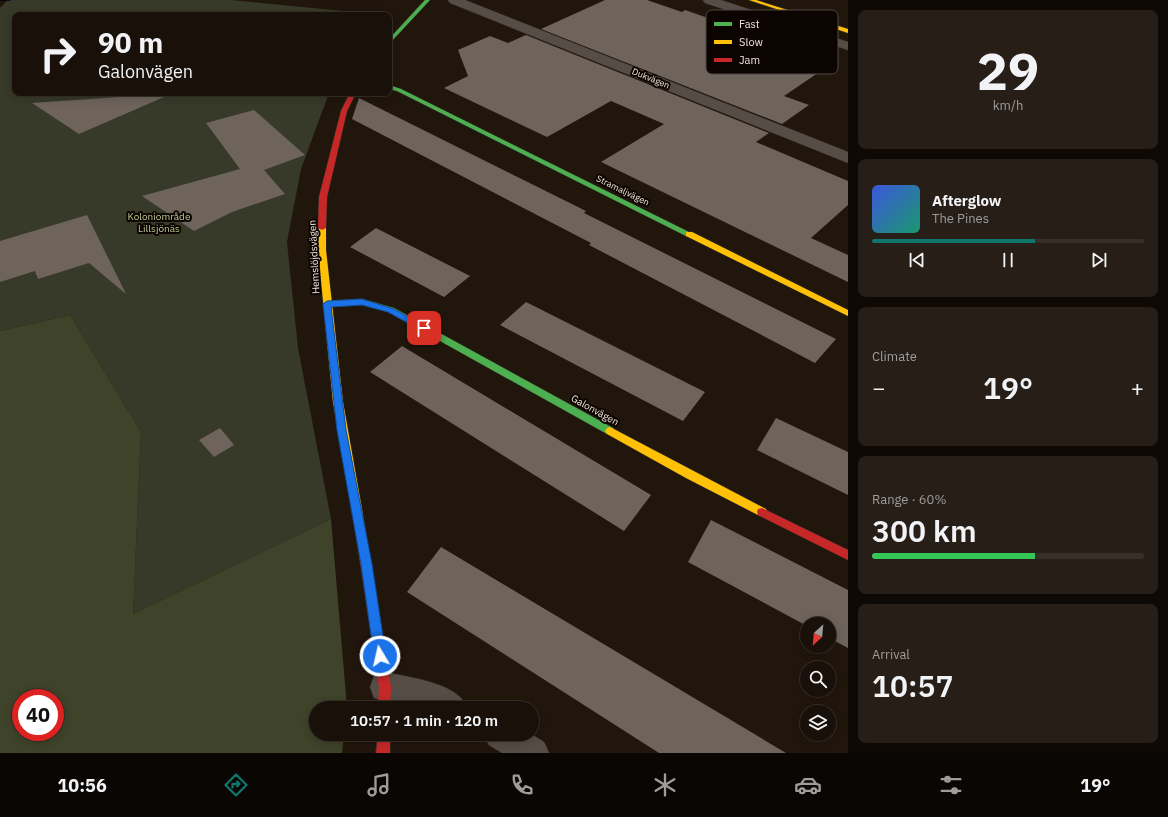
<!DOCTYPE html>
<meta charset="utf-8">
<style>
:root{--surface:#191009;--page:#261e17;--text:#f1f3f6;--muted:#9f9d9c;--line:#37302a;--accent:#0f766e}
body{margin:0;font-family:"IBM Plex Sans",sans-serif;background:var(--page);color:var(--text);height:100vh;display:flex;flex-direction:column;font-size:15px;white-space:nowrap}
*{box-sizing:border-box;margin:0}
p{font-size:13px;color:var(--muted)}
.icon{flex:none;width:22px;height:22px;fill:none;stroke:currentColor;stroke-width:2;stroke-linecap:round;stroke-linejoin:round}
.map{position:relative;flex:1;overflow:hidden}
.details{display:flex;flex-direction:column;gap:10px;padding:10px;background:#0e0905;width:320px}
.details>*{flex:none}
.banner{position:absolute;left:12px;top:12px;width:380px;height:84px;border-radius:8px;box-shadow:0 2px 10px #0003,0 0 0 1px var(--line);background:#191009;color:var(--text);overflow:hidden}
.needle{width:26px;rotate:206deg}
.tools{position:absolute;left:800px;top:617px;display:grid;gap:8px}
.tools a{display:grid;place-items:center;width:36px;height:36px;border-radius:50%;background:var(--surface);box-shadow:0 2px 10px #0003,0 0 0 1px var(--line);font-size:20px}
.speed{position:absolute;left:12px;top:689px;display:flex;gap:8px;font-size:20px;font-weight:700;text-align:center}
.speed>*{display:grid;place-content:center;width:52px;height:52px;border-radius:50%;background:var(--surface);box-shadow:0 2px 10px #0003,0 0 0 1px var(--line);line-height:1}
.speed .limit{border:6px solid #d22;background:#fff;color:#111}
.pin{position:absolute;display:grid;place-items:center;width:34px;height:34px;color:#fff;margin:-17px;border-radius:8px;box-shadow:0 2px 6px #0006}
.me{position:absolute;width:44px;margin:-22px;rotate:351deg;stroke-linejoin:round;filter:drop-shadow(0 0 3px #0008)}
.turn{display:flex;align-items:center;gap:14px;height:84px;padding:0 20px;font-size:18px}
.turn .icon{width:52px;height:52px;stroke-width:2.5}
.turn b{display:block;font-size:28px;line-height:34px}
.big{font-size:30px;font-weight:600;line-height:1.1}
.details .tile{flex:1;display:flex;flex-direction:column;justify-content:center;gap:6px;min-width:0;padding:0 14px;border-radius:8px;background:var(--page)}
.details .dial{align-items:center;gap:0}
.dial b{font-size:52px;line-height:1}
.song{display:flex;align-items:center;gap:12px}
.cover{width:48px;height:48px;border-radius:6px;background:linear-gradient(135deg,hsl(230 70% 55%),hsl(160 70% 35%))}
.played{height:4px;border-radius:2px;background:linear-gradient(90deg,var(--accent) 60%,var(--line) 60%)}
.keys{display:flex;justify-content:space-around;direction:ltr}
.heat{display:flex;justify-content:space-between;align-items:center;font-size:22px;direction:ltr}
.charge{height:6px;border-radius:3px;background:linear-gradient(90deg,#34c759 60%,var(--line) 0)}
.trip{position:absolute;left:309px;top:701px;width:230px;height:40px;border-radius:20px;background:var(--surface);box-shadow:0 2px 10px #0003,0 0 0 1px var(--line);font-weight:600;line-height:40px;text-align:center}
.dock{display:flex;height:64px;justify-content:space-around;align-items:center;background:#0a0604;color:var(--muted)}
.dock .icon{width:28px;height:28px}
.dock .active{color:var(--accent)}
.dock b{font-size:18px;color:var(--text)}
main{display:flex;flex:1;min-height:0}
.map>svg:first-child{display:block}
.green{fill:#373a28}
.forest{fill:#3e4329;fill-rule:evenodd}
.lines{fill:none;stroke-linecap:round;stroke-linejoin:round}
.stream{fill:#03090f;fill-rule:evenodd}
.building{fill:#6e645c}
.street-casing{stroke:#39302b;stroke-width:1}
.fast-casing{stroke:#39302b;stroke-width:1}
.slow-casing{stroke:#39302b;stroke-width:1}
.jam-casing{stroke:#39302b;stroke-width:1}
.street{fill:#564d46;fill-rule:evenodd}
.fast{fill:#4caf50;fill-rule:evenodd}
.slow{fill:#ffc107;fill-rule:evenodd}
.jam{fill:#c62828;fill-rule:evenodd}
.route{fill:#1a73e8;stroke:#114b97}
.labels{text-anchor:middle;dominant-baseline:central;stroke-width:4;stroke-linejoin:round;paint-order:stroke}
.far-street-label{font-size:9px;fill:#f4e6db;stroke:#0b0401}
.park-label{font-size:10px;fill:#bbc992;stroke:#0b0401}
.street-label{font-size:10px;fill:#f4e6db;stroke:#0b0401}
.key{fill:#0b0401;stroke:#514842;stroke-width:1}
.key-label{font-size:11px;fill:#f4e6db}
</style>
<main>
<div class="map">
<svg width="848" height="753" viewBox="0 0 848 753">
<rect width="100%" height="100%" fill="#21160c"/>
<path class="green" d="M8,0H231L353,12V15H15V93H329L301,169L287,242L298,348L331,519L133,614L141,432L70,315L0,331V8Z"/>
<path class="forest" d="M70,315L141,432L133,614L331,519L347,707L316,708V734H344L342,753H0V331ZM21,698H55V732H21Z"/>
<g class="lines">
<path class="stream" d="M0,0H11L9,1H0Z"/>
</g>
<path class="building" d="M605,0H647L682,12L685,10L834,62L784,96L809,105L782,124L541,29Z
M526,35L769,133L756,142L848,181V205L811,238L848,255V282L601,162L664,124L611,101L547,137L444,88L468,76L458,50L490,36L508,43Z
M163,94L164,97L79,134L32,103Z
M359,98L586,211L584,213L836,339L815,363L589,245L591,243L352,119Z
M254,110L305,155L264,170L285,194L232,212L194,231L142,196L240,169L206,123Z
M87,215L126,294L89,263L38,279L35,271L0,282V241Z
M376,228L470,276L444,297L350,247Z
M526,302L705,392L683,421L500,325Z
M402,346L651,495L624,531L370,372Z
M776,418L848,452V495L757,450Z
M220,428L234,445L214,457L199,440Z
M711,520L848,590V648L829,638V624H807V626L688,562Z
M441,547L786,753H659L407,592Z"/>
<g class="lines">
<g class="street-casing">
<path id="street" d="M448,0H465L848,152V163L450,3Z
M703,0H721L848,42V50L705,3Z
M385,672C407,677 443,681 460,697C463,699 464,705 465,708H410L374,698L370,687L374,676Z
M484,734H531L544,742L549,753H502L489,745Z"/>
</g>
<g class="fast-casing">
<path id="fast" d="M425,0H430L389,44V39Z
M389,85L401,89L693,234L689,236H686L397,91L389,89Z
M362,299L394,308L613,428L615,431L613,434H607L388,312L362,305L327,307L323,304L327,301Z"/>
</g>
<g class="slow-casing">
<path id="slow" d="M749,0H756L848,29V33Z
M319,226H322L326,228V250L343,402L363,515L362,518L358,519L354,518L353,515L333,402L318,250Z
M686,232H692L848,310V316L686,236Z
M610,427L766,509L767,512L766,515L762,516L758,515L686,478L607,434L605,431L607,428Z"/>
</g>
<g class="jam-casing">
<path id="jam" d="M350,93H356L347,111L327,197L326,228L322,230L318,228L319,197L341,111Z
M762,508L848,550V560L758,515L757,512L758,509Z
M358,511L362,512L363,515L391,687L390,708H378L379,687L353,515L354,512Z
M378,734H390V753H376Z"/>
</g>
<use href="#street" class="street"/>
<use href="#fast" class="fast"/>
<use href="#slow" class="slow"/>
<use href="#jam" class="jam"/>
</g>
<path class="route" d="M362,299L394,309L428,328L424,331L421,330L388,312L362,305L331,307L346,430L372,564L386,656L384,660L380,662L376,660L374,656L361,564L337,430L323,304L327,301Z"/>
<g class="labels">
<g class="far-street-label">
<text transform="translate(651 78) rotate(22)">Dukvägen</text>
<text transform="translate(623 190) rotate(26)">Stramaljvägen</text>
</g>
<g class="park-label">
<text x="159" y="216">Koloniområde<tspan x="159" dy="12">Lillsjönäs</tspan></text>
</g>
<g class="street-label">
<text transform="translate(314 257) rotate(-93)">Hemslöjdsvägen</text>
<text transform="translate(595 410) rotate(29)">Galonvägen</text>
</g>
</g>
<rect x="706" y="10" width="132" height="64" rx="6" class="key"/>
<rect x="714" y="22" width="18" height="4" fill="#4caf50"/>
<rect x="714" y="40" width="18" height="4" fill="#ffc107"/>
<rect x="714" y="58" width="18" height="4" fill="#c62828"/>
<g class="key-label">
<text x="739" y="28">Fast</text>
<text x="739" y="46">Slow</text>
<text x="739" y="64">Jam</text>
</g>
</svg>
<div class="tools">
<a><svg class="needle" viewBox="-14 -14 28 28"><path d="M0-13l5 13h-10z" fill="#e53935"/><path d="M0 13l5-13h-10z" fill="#9f9d9c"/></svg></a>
<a><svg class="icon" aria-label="search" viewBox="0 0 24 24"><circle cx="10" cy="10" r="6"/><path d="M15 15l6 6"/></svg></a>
<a><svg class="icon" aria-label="layers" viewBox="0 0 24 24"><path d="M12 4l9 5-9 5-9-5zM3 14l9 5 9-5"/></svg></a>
</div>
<div class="speed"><div class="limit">40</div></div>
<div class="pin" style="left:424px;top:328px;background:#d93025"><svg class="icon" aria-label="arrive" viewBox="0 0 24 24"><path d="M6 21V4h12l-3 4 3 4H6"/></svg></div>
<svg class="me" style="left:380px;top:656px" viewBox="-20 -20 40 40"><circle r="17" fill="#1a73e8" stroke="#fff" stroke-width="3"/><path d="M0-11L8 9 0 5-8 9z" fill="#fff"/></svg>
<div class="trip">10:57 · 1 min · 120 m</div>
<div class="banner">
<div class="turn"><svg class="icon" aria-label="right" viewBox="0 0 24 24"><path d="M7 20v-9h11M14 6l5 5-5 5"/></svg><div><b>90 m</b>Galonvägen</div></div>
</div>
</div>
<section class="details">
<div class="tile dial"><b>29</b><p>km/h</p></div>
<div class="tile">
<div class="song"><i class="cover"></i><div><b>Afterglow</b><p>The Pines</p></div></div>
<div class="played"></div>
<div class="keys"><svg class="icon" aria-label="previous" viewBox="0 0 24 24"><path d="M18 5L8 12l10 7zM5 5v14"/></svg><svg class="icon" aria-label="pause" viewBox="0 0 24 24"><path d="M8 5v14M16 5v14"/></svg><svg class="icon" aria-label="next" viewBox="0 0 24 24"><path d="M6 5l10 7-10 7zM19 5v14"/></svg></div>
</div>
<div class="tile"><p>Climate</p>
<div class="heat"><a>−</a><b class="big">19°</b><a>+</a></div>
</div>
<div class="tile"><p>Range · 60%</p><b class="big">300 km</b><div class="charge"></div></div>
<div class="tile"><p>Arrival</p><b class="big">10:57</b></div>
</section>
</main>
<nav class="dock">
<b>10:56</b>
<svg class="icon active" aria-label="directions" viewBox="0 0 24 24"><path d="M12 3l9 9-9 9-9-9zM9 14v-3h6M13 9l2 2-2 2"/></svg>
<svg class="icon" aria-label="music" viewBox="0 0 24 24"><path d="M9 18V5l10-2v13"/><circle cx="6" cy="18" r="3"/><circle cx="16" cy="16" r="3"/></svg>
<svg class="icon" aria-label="phone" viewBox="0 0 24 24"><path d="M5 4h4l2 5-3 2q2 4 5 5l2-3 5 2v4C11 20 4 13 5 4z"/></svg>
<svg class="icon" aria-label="climate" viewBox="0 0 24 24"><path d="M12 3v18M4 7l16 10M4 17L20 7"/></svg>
<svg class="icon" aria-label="car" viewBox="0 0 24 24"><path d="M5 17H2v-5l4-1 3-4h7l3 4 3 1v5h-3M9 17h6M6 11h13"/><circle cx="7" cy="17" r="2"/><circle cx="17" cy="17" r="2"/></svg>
<svg class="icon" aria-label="filters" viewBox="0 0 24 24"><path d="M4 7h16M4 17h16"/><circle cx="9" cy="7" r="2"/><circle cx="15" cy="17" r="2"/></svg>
<b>19°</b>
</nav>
